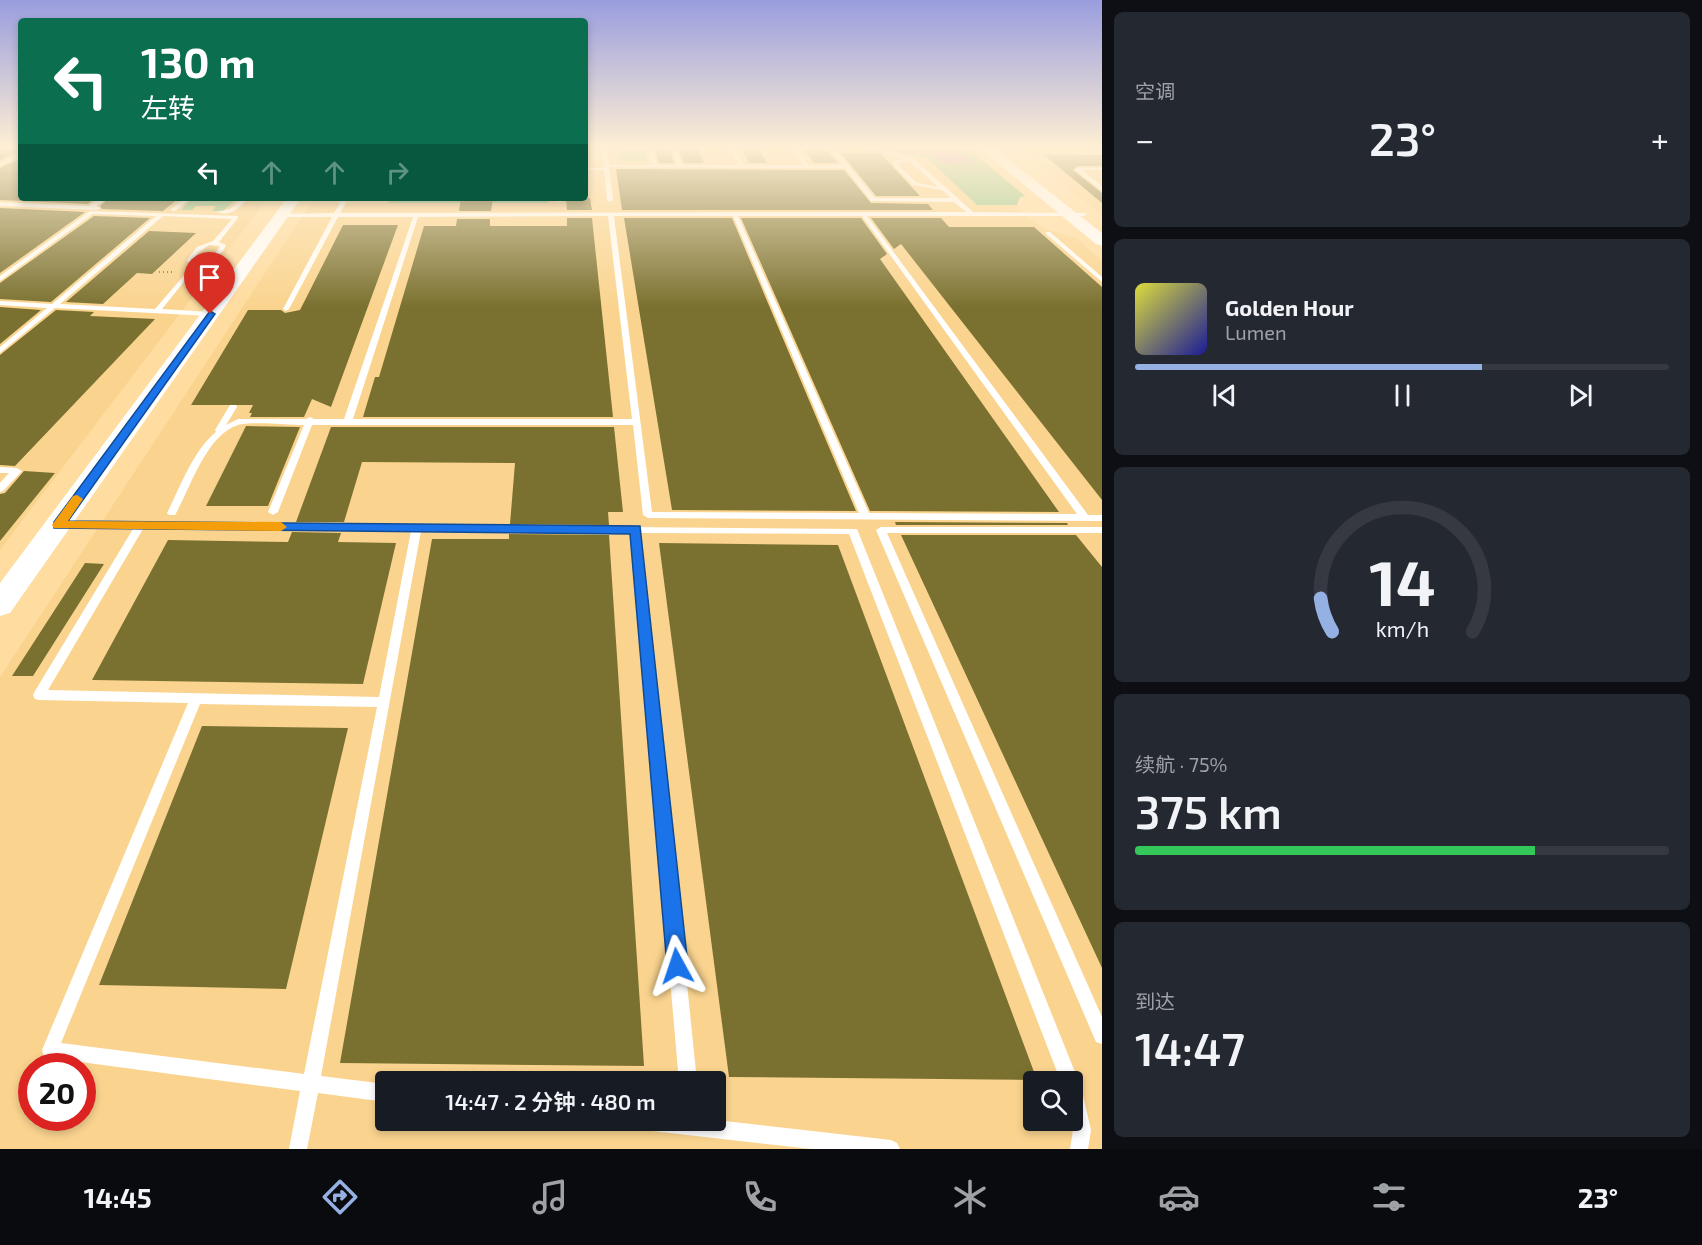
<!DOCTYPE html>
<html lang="zh">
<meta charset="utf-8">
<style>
:root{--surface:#171b24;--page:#242831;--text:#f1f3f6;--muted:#9ea1a6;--line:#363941;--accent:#95b0e3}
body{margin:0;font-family:"Exo 2","Noto Sans SC",sans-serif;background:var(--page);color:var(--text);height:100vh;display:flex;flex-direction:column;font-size:22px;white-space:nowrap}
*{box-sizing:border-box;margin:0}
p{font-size:20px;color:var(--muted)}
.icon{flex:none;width:33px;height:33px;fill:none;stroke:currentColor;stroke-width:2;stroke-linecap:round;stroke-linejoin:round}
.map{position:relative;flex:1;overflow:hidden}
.details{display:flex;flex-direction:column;gap:12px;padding:12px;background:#0d0f14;width:600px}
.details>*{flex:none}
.top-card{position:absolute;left:18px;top:18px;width:570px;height:183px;border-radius:6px;box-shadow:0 3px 9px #0003;background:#0b6e4f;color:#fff;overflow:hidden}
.controls{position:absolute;left:1023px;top:1071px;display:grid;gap:12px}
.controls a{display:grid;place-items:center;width:60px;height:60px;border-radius:6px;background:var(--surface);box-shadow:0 3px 9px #0003;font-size:30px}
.speed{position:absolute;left:18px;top:1053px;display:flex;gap:12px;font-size:30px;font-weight:700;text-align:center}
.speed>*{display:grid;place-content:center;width:78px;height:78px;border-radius:50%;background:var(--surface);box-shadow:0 3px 9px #0003;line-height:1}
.speed .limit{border:9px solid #d22;background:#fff;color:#111}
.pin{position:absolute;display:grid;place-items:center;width:51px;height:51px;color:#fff;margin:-62px -26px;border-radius:50% 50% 50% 0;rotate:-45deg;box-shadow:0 0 6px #0007}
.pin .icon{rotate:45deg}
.me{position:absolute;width:66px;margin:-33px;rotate:355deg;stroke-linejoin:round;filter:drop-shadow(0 0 4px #0008)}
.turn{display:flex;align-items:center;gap:21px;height:126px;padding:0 24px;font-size:27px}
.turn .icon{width:78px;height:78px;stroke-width:2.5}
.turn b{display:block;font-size:42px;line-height:51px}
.lanes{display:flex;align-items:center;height:57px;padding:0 24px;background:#0003;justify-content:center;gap:30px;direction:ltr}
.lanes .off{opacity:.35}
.big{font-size:45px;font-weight:600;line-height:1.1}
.details .card{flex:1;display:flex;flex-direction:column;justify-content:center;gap:9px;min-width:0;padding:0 21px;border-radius:9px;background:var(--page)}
.details .dial{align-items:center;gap:0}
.dial svg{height:156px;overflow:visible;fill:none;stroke:var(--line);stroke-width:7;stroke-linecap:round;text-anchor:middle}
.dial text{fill:var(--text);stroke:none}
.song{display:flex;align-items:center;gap:18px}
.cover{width:72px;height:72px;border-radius:9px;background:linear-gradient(135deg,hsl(60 70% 55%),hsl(240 70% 35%))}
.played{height:6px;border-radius:3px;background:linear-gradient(90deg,var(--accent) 65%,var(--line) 65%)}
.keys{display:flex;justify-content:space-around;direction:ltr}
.heat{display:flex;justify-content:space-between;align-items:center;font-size:33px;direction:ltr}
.charge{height:9px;border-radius:4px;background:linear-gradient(90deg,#34c759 75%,var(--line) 0)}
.trip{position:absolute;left:375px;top:1071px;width:351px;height:60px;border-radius:6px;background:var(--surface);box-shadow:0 3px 9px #0003;font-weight:600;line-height:60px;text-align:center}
.tabs{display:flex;height:96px;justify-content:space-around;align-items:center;background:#090b0e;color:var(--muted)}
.tabs .icon{width:42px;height:42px}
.tabs .active{color:var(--accent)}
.tabs b{font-size:27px;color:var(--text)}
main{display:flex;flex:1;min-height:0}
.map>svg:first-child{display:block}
.built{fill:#fad48f;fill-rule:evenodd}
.green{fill:#8cc485}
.water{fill:#c47ad0}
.building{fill:#7a7130}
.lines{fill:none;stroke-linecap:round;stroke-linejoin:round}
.path{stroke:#8e774d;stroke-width:2;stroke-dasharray:1 3;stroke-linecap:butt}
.lane{fill:#fff;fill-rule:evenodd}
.secondary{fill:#fff;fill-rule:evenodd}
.route{fill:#1a73e8;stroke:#114b97;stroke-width:1.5}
.slow{fill:#f59e0b}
</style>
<main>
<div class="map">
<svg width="1102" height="1149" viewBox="0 0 1102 1149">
<rect width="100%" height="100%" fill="#ffdc9f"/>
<path class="built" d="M0,146H21V198H268L0,550Z
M585,146H969L1027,196L1020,197L1016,209L1044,229L1076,238L1102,260V1149H0V677L311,203H548V198H585ZM32,1066H82V1118H32ZM386,1082H716V1120H386ZM1034,1082H1072V1120H1034Z
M1012,147L1102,150V215Z"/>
<path class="green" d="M619,146H644L647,161H621Z
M865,146H965L1025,196L1020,197L1017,205H977L926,157C905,157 886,148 865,146Z
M192,198H237L223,211H212L216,206H196L192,210H181Z
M390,198H548V203H388Z"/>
<path class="water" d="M909,147C930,150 956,145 972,162L944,163L928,153L907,154L894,148Z"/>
<path class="building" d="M0,146H21V150L0,160Z
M654,146H669L674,163H659Z
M677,146H697L704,163H684Z
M740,146H757L767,163H749Z
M802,146H822L838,163H814Z
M841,153H880L920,196H876Z
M1043,154L1102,155V166H1077L1073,170L1102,193V203Z
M21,158V198H96L88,204L0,200V168Z
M616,169L844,170L871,203L928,204L933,210H622Z
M109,198H179L163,211L102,209L100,206Z
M461,198H493L491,211H459Z
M566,198H590L592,210H567Z
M0,208L85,212L0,273Z
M94,216L150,218L51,302L0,299V283Z
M567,218H592L613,417H363L375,377H379L424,226H456L457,219H490V226H567Z
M624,218H732L856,511L672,510Z
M741,218H861L887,254L880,259L1059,512L870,511Z
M871,218H941L949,227H1034L1102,287V500L901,244L894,249Z
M343,225H398L331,407L312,399L304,417H250L252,413H249L253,405H191L248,310H281L285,313L300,310Z
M149,231L196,233L152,274L137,273L103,304L66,302Z
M0,307L41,310L0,344Z
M56,310L94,312L90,316L155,319L15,466L0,465V355Z
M246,426L300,427L268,506H206Z
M331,427H614L623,512H608L609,525L510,524L515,463L362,462L344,522H296Z
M24,471L55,473L0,541V494L5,493Z
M895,522L1067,523L1068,525H896Z
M292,532L341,533L338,542L396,543L363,684L92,680L168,540L288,542Z
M509,534L609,535L644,1066L340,1063L432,539H509Z
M901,535H1076L1102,567V968Z
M659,543L838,545L1037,1080L729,1077Z
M85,563L104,564L33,676H12Z
M202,726L348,728L286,989L99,985Z"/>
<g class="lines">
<path class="path" d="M159,272H173"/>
<path class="lane" d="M602,146H606L609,165H652L648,146H652L657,165H677L671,146H675L682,165H739L729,146H733L743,165H803L791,146H795L808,165H843L828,146H832L875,198H951L942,190L913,185L893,165L894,161L905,159L882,151L844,146L883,149L913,158L973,212L1086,213L1087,214L1084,216H867L1088,515H1102V521L648,518L643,515L633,425H312L278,512L273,515L268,512L304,425C290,425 250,421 238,425C206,435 190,489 175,515H169L167,513C181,486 192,452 216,432L215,430L230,405H236L237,407L226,425L238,419H306L310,417L314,419H344L413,217H338L289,309L286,311L283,309L332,217H281L278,215L279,214L334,213L340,203L338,198H344L346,203L340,213L966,212L954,202L871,201L845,168L609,167L613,200L610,202L607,200L604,170H585V168H604ZM910,161L938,187L917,183L898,165V163ZM608,216L632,419H353L418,217ZM614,216H733L859,513L652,512ZM738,216H862L1077,514L869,513Z
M21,152V155L0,166V163Z
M1077,168H1102V170H1082L1102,186V191L1075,170Z
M100,198H107L96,206L100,208L97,210L0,206V202L89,206Z
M185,198H191L175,211H171V209Z
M242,198H248C239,208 231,217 217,212L230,209Z
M556,198H562L561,202H557Z
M90,211L238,216V218L219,242L226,245C218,263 206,260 193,272C182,283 172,297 162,309L210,312L213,314L210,316L55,308L0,353V347L47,308L0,305V301L52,304L156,216L93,214L0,281V276ZM163,216L232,219L213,241L197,247L187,260L189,265L192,266L155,309L60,304ZM209,245L220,246C215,256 205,263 194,263L193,260L198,253Z
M1046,232H1050L1102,277V282L1046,234Z
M0,467L17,468L22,471L3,491L0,492V483L9,473H0Z
M59,522L857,529L1081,1087L1091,1130L1088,1149H1070L1073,1130L1071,1120H1072V1082H1061L849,534L641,533L697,1082H679L631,533L421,531L321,1076L386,1084V1102L318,1093L307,1149H289L300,1091L50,1058L44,1056L42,1050L188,703L39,700L35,699L33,695L35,691L133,529L59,528L54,525ZM143,529L411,531L379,697L48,690ZM200,704L377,707L304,1074L61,1043Z
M881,527H1102V533H887L1102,1017V1044L1096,1042L876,530Z
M626,1120H716L891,1140L897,1143L900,1149H811L635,1129L629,1126Z"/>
<path class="secondary" d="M977,146H991L1102,233V246L1096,244Z
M287,198H301L10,613L0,616V583Z"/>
</g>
<linearGradient id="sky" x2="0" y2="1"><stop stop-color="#999dde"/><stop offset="0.48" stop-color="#ffefd4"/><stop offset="1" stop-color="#ffefd4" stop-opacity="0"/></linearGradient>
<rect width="1102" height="307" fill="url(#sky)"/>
<path class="route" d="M210,311L215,314L68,521L640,526L688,966L685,974L677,977L670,974L667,966L630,534L54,528V522Z"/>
<path class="slow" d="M77,495L83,499L68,521L281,522L287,527L281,531L54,528L52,525L73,496Z"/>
</svg>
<div class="controls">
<a><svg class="icon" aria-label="search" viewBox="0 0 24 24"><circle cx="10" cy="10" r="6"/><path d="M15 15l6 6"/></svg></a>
</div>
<div class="speed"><div class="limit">20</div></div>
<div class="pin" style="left:210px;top:314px;background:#d93025"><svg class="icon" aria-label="arrive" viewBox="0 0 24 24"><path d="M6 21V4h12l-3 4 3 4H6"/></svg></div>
<svg class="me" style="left:677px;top:966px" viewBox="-20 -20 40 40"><path d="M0-17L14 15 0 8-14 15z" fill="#1a73e8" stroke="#fff" stroke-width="4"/></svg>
<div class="trip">14:47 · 2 分钟 · 480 m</div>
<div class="top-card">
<div class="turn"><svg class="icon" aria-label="left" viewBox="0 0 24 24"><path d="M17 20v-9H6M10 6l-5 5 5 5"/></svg><div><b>130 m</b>左转</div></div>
<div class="lanes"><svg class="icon" aria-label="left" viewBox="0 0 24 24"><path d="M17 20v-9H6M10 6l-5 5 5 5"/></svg><svg class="icon off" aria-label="ahead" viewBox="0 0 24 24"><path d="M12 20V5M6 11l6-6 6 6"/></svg><svg class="icon off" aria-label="ahead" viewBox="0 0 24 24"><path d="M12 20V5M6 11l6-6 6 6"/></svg><svg class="icon off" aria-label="right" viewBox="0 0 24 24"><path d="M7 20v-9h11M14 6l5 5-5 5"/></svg></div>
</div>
</div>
<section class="details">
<div class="card"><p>空调</p>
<div class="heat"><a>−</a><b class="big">23°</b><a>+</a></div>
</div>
<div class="card">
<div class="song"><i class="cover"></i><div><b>Golden Hour</b><p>Lumen</p></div></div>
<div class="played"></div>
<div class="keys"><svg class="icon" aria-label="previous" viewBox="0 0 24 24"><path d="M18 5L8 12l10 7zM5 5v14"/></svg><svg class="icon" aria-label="pause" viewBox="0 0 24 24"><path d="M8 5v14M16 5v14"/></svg><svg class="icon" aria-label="next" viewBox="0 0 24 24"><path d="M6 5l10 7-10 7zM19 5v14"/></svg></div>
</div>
<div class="card dial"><svg viewBox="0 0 100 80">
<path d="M14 69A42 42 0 1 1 86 69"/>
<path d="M14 69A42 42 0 0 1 8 52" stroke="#95b0e3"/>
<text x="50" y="56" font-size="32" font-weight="700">14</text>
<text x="50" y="72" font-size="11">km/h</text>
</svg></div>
<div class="card"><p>续航 · 75%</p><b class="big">375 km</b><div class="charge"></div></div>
<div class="card"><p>到达</p><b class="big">14:47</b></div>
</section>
</main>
<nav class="tabs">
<b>14:45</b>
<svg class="icon active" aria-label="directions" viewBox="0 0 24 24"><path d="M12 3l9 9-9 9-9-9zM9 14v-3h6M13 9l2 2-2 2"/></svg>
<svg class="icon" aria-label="music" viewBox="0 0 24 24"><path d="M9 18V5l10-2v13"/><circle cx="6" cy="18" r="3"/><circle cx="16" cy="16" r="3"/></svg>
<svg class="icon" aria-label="phone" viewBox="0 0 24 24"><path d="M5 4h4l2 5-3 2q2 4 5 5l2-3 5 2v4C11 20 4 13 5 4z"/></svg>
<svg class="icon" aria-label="climate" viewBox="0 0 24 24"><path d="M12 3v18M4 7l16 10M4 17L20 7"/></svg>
<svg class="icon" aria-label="car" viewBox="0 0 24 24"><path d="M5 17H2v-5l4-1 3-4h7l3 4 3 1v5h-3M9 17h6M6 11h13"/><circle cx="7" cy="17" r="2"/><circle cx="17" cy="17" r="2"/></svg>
<svg class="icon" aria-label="filters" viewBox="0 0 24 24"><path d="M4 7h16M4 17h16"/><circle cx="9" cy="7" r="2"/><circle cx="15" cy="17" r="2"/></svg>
<b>23°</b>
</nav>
